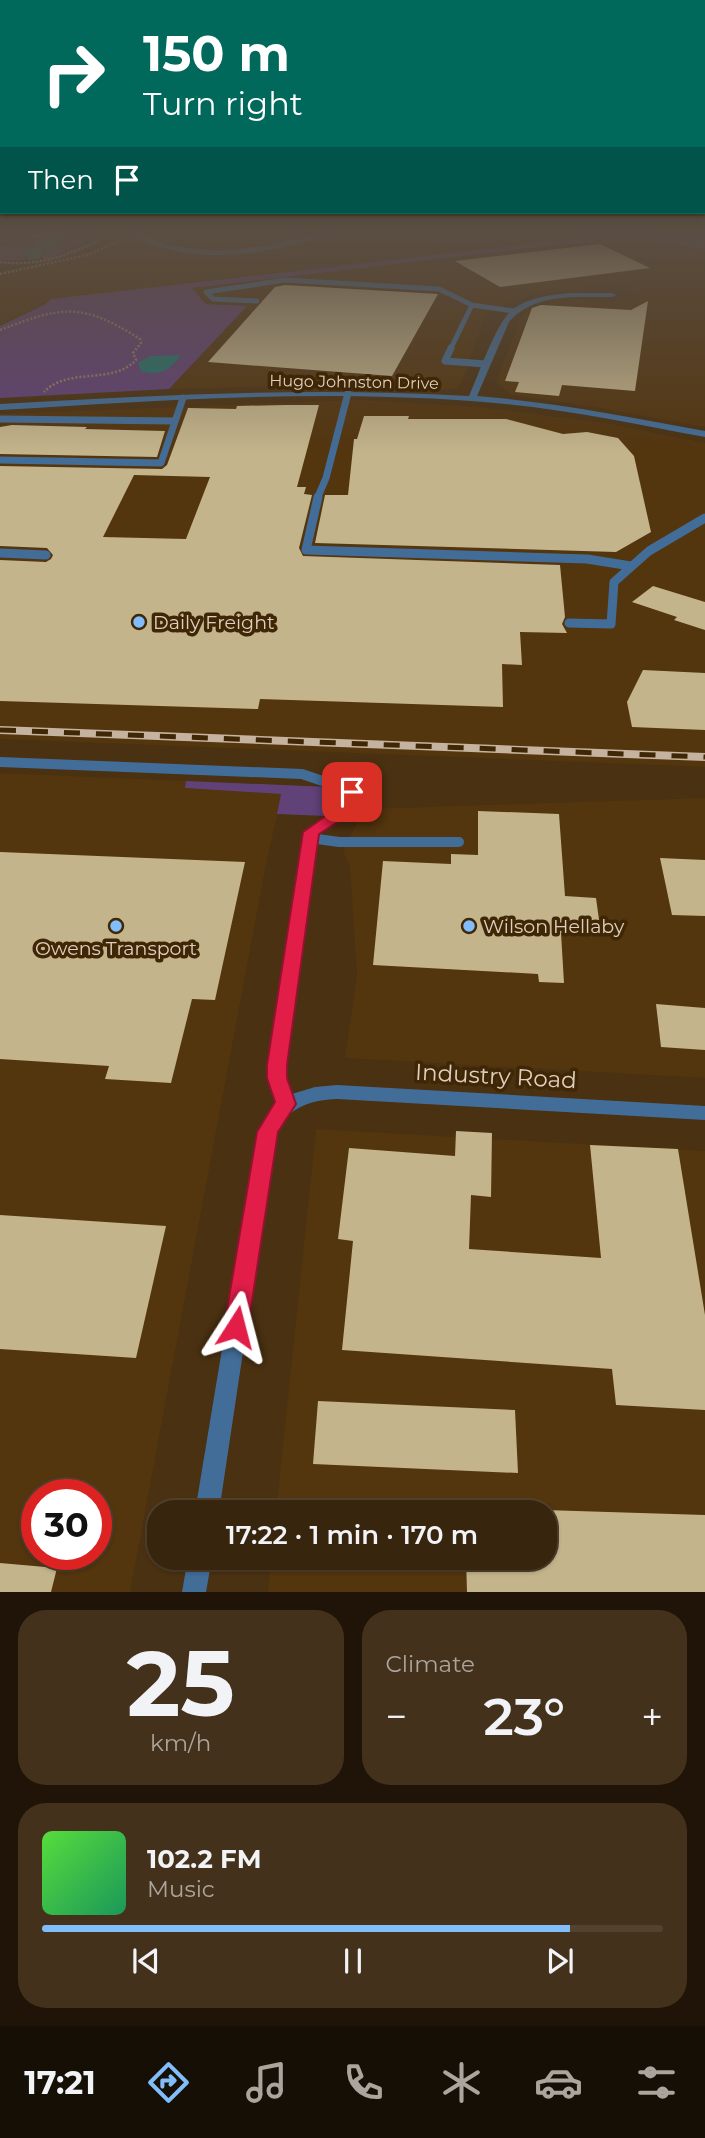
<!DOCTYPE html>
<meta charset="utf-8">
<style>
:root{--surface:#38250d;--page:#43311b;--text:#f1f3f6;--muted:#aba59d;--line:#52422e;--accent:#80bdfa}
body{margin:0;font-family:Montserrat,sans-serif;background:var(--page);color:var(--text);height:100vh;display:flex;flex-direction:column;font-size:26px;white-space:nowrap}
*{box-sizing:border-box;margin:0}
p{font-size:23px;color:var(--muted)}
.icon{flex:none;width:38px;height:38px;fill:none;stroke:currentColor;stroke-width:2;stroke-linecap:round;stroke-linejoin:round}
.map{position:relative;height:1592px;overflow:hidden}
.side{display:flex;flex-direction:column;gap:18px;padding:18px;background:#1f1407;flex:1}
.side>*{flex:none}
.top-card{position:absolute;left:0px;top:0px;width:705px;height:214px;box-shadow:0 2px 5px #0004,0 0 0 2px var(--line);background:#00695c;color:#fff;overflow:hidden}
.speed{position:absolute;left:21px;top:1479px;display:flex;gap:14px;font-size:35px;font-weight:700;text-align:center}
.speed>*{display:grid;place-content:center;width:91px;height:91px;border-radius:50%;background:var(--surface);box-shadow:0 2px 5px #0004,0 0 0 2px var(--line);line-height:1}
.speed .limit{border:10px solid #d22;background:#fff;color:#111}
.pin{position:absolute;display:grid;place-items:center;width:60px;height:60px;color:#fff;margin:-30px;border-radius:14px;box-shadow:0 4px 10px #0006}
.me{position:absolute;width:77px;margin:-38px;rotate:9deg;stroke-linejoin:round;filter:drop-shadow(0 0 5px #0008)}
.turn{display:flex;align-items:center;gap:24px;height:147px;padding:0 28px;font-size:32px}
.turn .icon{width:91px;height:91px;stroke-width:2.5}
.turn b{display:block;font-size:49px;line-height:60px}
.then{display:flex;align-items:center;height:66px;padding:0 28px;background:#0003;gap:14px;font-size:26px}
.big{font-size:52px;font-weight:600;line-height:1.1}
.side .card{flex:1;display:flex;flex-direction:column;justify-content:center;gap:10px;min-width:0;padding:0 24px;border-radius:28px;background:var(--page)}
.side .dial{align-items:center;gap:0}
.dial b{font-size:91px;line-height:1}
.song{display:flex;align-items:center;gap:21px}
.cover{width:84px;height:84px;border-radius:10px;background:linear-gradient(135deg,hsl(110 70% 55%),hsl(150 70% 35%))}
.played{height:7px;border-radius:4px;background:linear-gradient(90deg,var(--accent) 85%,var(--line) 85%)}
.keys{display:flex;justify-content:space-around;direction:ltr}
.heat{display:flex;justify-content:space-between;align-items:center;font-size:38px;direction:ltr}
.side .tiles{flex:1;display:grid;gap:18px;grid-template-columns:1fr 1fr}
.card:last-child{grid-column:span 2}
.trip{position:absolute;left:147px;top:1500px;width:410px;height:70px;border-radius:28px;background:var(--surface);box-shadow:0 2px 5px #0004,0 0 0 2px var(--line);font-weight:600;line-height:70px;text-align:center}
.menu{display:flex;height:112px;justify-content:space-around;align-items:center;background:#160f05;color:var(--muted)}
.menu .icon{width:49px;height:49px}
.menu .on{color:var(--accent)}
.menu b{font-size:32px;color:var(--text)}
.map>svg:first-child{display:block}
.built{fill:#53350e;fill-rule:evenodd}
.green{fill:#614278}
.water{fill:#23726e}
.building{fill:#c3b48b;fill-rule:evenodd}
.lines{fill:none;stroke-linecap:round;stroke-linejoin:round}
.path{stroke:#947f66;stroke-width:2.5;stroke-dasharray:2 2;stroke-linecap:butt}
.service-far3{stroke:#426d98;stroke-width:5}
.service-far2{stroke:#426d98;stroke-width:7}
.service-far1{stroke:#426d98;stroke-width:9}
.service{stroke:#426d98;stroke-width:10}
.minor{fill:#426d98;fill-rule:evenodd}
.rail-casing{stroke:#c5b39f;stroke-width:8}
.rail{stroke:#3f2706;stroke-width:5;stroke-dasharray:16;stroke-linecap:butt}
.route{fill:#e11d48;stroke:#92132f;stroke-width:2}
.poi-dot{fill:#80bdfa;stroke:#3f2706;stroke-width:2.5}
.labels{text-anchor:middle;dominant-baseline:central;stroke-width:7;stroke-linejoin:round;paint-order:stroke}
.far-street-label{font-size:16px;fill:#dfcfbe;stroke:#3f2706}
.poi-label{font-size:19px;fill:#dfcfbe;stroke:#3f2706;text-anchor:start}
.near-street-label{font-size:23px;fill:#dfcfbe;stroke:#3f2706}
</style>
<div class="map">
<svg width="705" height="1592" viewBox="0 0 705 1592">
<rect width="100%" height="100%" fill="#4a3111"/>
<path class="built" d="M128,231H685L625,233L51,299L0,326V272L72,256L98,248Z
M632,236L705,250V427L595,407L511,395L496,382L519,321L525,313L554,301L573,299L623,303L640,296L619,283L525,297L486,314L463,380L456,388L445,390L286,386L169,389L246,306L206,304L191,288Z
M360,400L477,407L606,423L705,443V767L0,739V414Z
M0,773L186,781V788L282,794L266,864L130,1592H0ZM37,1494H96V1554H37Z
M705,798V1078L345,1058L357,976L350,867L343,851L364,809Z
M316,1129L705,1151V1592H268L271,1558H544V1512H276Z"/>
<path class="green" d="M0,231H73L64,242L47,250L67,242L73,233L105,231L47,260L118,231C81,252 43,269 0,263V261L22,263L46,260L42,258L45,250L40,258L29,260L25,255V260H0V245L35,239L38,242L40,239L27,235L29,237L0,241Z
M705,231V250L632,236L192,288L206,304L247,306L169,389L0,398V326L44,305L51,299L625,233Z
M186,781L330,787L326,816L277,814L281,794L185,788Z"/>
<path class="water" d="M0,231H73L64,242L42,252L40,258L29,260L24,254L37,245L40,238L29,235H0Z
M181,355C170,370 159,377 141,371L138,363L150,356Z"/>
<path class="building" d="M600,244L650,268L500,287L455,261Z
M285,285L438,294L392,376L208,362L275,287Z
M648,301L635,391L562,385L559,396L515,392L519,382L505,381L532,308L541,305L631,310Z
M285,405H319L297,487H306L304,494L312,495L299,548L303,556L560,565L565,617L562,624L567,633L520,632L522,665L502,664L503,707L260,699L258,709L0,701V560L46,562L51,559L53,555L47,548L0,546V466L162,469L167,465L188,408L236,409L237,406ZM134,475L210,477L186,539L103,537Z
M364,416H409L408,419H506L563,434L587,432L618,438L634,456L651,532L616,552L315,543L325,495H348L354,439H357Z
M12,425L87,427L85,429L165,431L157,457L0,454V427Z
M653,586L705,602V630L674,620L677,617L632,602Z
M643,670L705,673V730L632,727L627,702Z
M478,811L559,814L565,896L596,898L601,934L561,933L564,983L539,982L538,974L373,965L383,861L451,864V854L478,855Z
M0,852L245,862L215,1000L192,999L171,1083L105,1079L109,1066L0,1059Z
M660,858L705,860V916L672,915Z
M656,1004L705,1008V1050L661,1047Z
M456,1131L492,1133L491,1197L471,1195L469,1249L601,1258L590,1145L678,1149L705,1315V1410L616,1405L612,1369L342,1350L353,1241L338,1239L349,1148L455,1156Z
M0,1215L166,1226L136,1358L0,1349Z
M318,1401L515,1410L518,1473L313,1464Z
M544,1510L705,1515V1592H467L466,1558H544Z
M0,1563L57,1568L51,1592H0Z"/>
<g class="lines">
<path class="path" d="M0,242L76,231
M0,262C42,267 79,253 115,231
M0,274L87,255L126,238
M0,330C62,306 82,302 140,339L141,343L133,353L136,360C111,386 69,366 44,392"/>
<path class="service-far3" d="M139,231L137,236C205,266 268,250 336,231
M257,301L213,299L206,292L285,280L439,289L472,305L514,311
M450,350L472,305"/>
<path class="service-far2" d="M451,348L445,361L486,364
M0,419L175,421
M0,460L161,463L183,398
M317,499L326,478L348,393"/>
<path class="service-far1" d="M318,497L306,550L587,559L631,566
M0,553L46,555
M569,623L611,624L614,582L649,551L705,518"/>
<path class="service" d="M0,762L302,774L352,791L347,809L311,832
M310,838L339,842H459"/>
<path class="minor" d="M570,293H612L616,295L612,297C577,298 535,292 509,322L477,396C554,402 629,417 705,431V437C635,424 565,409 495,403C330,388 164,400 0,410V404C156,395 312,387 469,396C479,374 496,322 513,309C529,297 551,295 570,293Z
M311,828L318,832L286,1065V1078L292,1094L315,1087L337,1085L705,1106V1120L337,1099C311,1100 289,1107 276,1132L219,1512H195L258,1132L266,1116L277,1104L268,1078V1065L304,832Z
M188,1558H212L206,1592H182Z"/>
<g class="rail-casing">
<path id="rail" d="M0,730L705,757"/>
</g>
<use href="#rail" class="rail"/>
</g>
<linearGradient id="sky" x2="0" y2="1"><stop stop-color="#291b09"/><stop offset="0.51" stop-color="#5a4e43"/><stop offset="1" stop-color="#5a4e43" stop-opacity="0"/></linearGradient>
<rect width="705" height="454" fill="url(#sky)"/>
<path class="route" d="M352,787L360,792L353,812L319,834L287,1065V1078L296,1104L278,1132L248,1327L245,1335L236,1338L228,1335L224,1327L257,1132L275,1102L267,1078V1065L303,832L340,806L344,792Z"/>
<g class="poi-dot">
<circle cx="139" cy="622" r="7"/>
<circle cx="116" cy="926" r="7"/>
<circle cx="469" cy="926" r="7"/>
</g>
<g class="labels">
<g class="far-street-label">
<text transform="translate(354 382) rotate(1)">Hugo Johnston Drive</text>
</g>
<g class="poi-label">
<text x="153" y="622">Daily Freight</text>
<text x="483" y="926">Wilson Hellaby</text>
<text x="116" y="948" text-anchor="middle">Owens Transport</text>
</g>
<g class="near-street-label">
<text transform="translate(496 1076) rotate(3)">Industry Road</text>
</g>
</g>
</svg>
<div class="speed"><div class="limit">30</div></div>
<div class="pin" style="left:352px;top:792px;background:#d93025"><svg class="icon" aria-label="arrive" viewBox="0 0 24 24"><path d="M6 21V4h12l-3 4 3 4H6"/></svg></div>
<svg class="me" style="left:236px;top:1327px" viewBox="-20 -20 40 40"><path d="M0-17L14 15 0 8-14 15z" fill="#e11d48" stroke="#fff" stroke-width="4"/></svg>
<div class="trip">17:22 · 1 min · 170 m</div>
<div class="top-card">
<div class="turn"><svg class="icon" aria-label="right" viewBox="0 0 24 24"><path d="M7 20v-9h11M14 6l5 5-5 5"/></svg><div><b>150 m</b>Turn right</div></div>
<div class="then">Then<svg class="icon" aria-label="arrive" viewBox="0 0 24 24"><path d="M6 21V4h12l-3 4 3 4H6"/></svg></div>
</div>
</div>
<section class="side">
<div class="tiles">
<div class="card dial"><b>25</b><p>km/h</p></div>
<div class="card"><p>Climate</p>
<div class="heat"><a>−</a><b class="big">23°</b><a>+</a></div>
</div>
<div class="card">
<div class="song"><i class="cover"></i><div><b>102.2 FM</b><p>Music</p></div></div>
<div class="played"></div>
<div class="keys"><svg class="icon" aria-label="previous" viewBox="0 0 24 24"><path d="M18 5L8 12l10 7zM5 5v14"/></svg><svg class="icon" aria-label="pause" viewBox="0 0 24 24"><path d="M8 5v14M16 5v14"/></svg><svg class="icon" aria-label="next" viewBox="0 0 24 24"><path d="M6 5l10 7-10 7zM19 5v14"/></svg></div>
</div>
</div>
</section>
<nav class="menu">
<b>17:21</b>
<svg class="icon on" aria-label="directions" viewBox="0 0 24 24"><path d="M12 3l9 9-9 9-9-9zM9 14v-3h6M13 9l2 2-2 2"/></svg>
<svg class="icon" aria-label="music" viewBox="0 0 24 24"><path d="M9 18V5l10-2v13"/><circle cx="6" cy="18" r="3"/><circle cx="16" cy="16" r="3"/></svg>
<svg class="icon" aria-label="phone" viewBox="0 0 24 24"><path d="M5 4h4l2 5-3 2q2 4 5 5l2-3 5 2v4C11 20 4 13 5 4z"/></svg>
<svg class="icon" aria-label="climate" viewBox="0 0 24 24"><path d="M12 3v18M4 7l16 10M4 17L20 7"/></svg>
<svg class="icon" aria-label="car" viewBox="0 0 24 24"><path d="M5 17H2v-5l4-1 3-4h7l3 4 3 1v5h-3M9 17h6M6 11h13"/><circle cx="7" cy="17" r="2"/><circle cx="17" cy="17" r="2"/></svg>
<svg class="icon" aria-label="filters" viewBox="0 0 24 24"><path d="M4 7h16M4 17h16"/><circle cx="9" cy="7" r="2"/><circle cx="15" cy="17" r="2"/></svg>
</nav>
